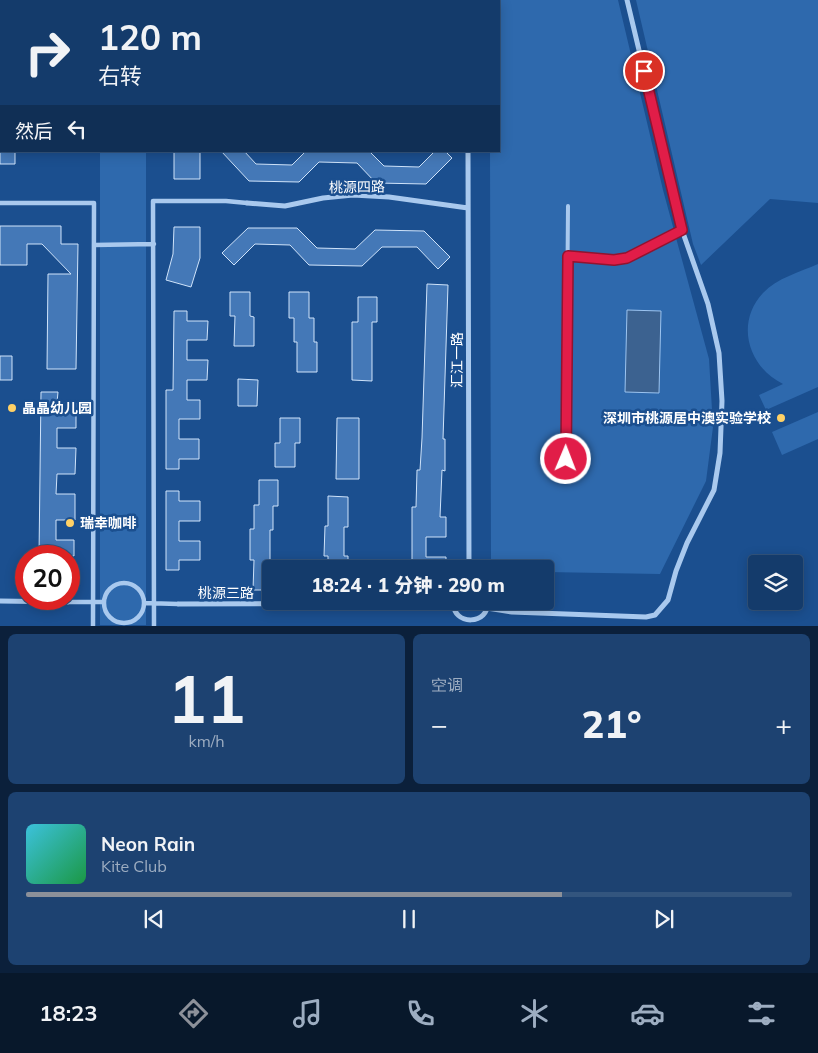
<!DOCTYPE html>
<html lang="zh">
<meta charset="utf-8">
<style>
:root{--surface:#143b6b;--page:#1d4271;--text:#f1f3f6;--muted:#9dadc1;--line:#33557e;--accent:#8c9099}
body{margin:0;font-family:Mulish,"Noto Sans SC",sans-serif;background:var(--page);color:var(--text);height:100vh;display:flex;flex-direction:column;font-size:19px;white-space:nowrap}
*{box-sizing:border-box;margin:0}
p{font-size:16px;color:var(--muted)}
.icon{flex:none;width:28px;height:28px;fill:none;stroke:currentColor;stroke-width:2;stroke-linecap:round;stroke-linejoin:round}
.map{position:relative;height:626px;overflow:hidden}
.drawer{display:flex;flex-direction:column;gap:8px;padding:8px;background:#0b203b;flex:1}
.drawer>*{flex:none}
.banner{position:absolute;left:0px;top:0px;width:500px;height:152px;box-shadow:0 2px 12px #0003,0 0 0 1px var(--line);background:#143b6b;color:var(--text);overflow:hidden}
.fabs{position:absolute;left:748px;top:555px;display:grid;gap:10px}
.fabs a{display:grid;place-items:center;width:55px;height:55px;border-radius:5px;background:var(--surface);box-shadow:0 2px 12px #0003,0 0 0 1px var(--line);font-size:25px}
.speed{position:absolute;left:15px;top:545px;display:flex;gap:10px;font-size:25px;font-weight:700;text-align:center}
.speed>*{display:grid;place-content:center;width:65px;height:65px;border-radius:50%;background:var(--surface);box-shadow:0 2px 12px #0003,0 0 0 1px var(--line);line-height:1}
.speed .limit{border:8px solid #d22;background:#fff;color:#111}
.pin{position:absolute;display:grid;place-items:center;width:42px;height:42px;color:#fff;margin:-21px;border:2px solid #fff;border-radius:50%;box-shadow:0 1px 5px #0007}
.me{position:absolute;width:55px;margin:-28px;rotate:1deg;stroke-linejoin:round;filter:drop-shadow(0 0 4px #0008)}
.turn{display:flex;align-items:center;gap:18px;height:105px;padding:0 15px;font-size:22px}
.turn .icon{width:65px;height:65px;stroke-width:2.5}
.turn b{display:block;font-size:35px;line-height:42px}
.then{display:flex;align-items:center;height:48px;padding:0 15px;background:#0003;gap:10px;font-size:19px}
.big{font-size:38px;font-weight:800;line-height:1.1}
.drawer .tile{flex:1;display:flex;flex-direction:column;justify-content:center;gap:8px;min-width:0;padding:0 18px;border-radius:8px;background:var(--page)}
.drawer .dial{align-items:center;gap:0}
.dial b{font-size:65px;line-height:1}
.song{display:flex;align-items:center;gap:15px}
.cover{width:60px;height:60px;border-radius:8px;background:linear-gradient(135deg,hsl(190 70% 55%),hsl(140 70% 35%))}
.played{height:5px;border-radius:2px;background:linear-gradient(90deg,var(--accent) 70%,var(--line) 70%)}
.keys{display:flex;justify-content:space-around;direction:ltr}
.heat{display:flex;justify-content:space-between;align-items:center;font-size:28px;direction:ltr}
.drawer .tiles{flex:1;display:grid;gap:8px;grid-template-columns:1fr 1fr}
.tile:last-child{grid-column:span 2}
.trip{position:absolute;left:262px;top:560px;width:292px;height:50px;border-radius:5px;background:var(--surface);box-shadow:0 2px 12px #0003,0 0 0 1px var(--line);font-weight:800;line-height:50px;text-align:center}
.tab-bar{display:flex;height:80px;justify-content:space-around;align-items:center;background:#08182b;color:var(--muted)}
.tab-bar .icon{width:35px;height:35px}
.tab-bar .selected{color:var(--accent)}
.tab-bar b{font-size:22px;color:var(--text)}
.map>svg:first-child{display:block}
.green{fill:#2e69ad}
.water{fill:#3c6290;stroke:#9cc4f0}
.building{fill:#4478b7;stroke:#cfe3fa}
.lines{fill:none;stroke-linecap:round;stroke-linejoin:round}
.service{stroke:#a9c9ee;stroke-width:4}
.pedestrian{stroke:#a9c9ee;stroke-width:4.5}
.minor{stroke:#a9c9ee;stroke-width:5}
.route-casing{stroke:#92132f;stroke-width:12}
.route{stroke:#e11d48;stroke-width:9}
.poi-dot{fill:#ffd166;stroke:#1b4f8f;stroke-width:2}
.labels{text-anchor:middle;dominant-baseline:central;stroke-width:5;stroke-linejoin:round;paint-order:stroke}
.street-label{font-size:14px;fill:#fff;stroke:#1b4f8f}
.poi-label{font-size:14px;font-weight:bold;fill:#fff;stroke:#1b4f8f;text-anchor:start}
</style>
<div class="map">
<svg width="818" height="626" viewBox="0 0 818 626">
<rect width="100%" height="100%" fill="#1b4f8f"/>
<path class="green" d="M490,0H618L663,190L709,359L713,427L706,481L660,574L546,572V569H491L490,151H499V1Z
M636,0H818V203L770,199L701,265L693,244Z
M100,151H146V625H100Z
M818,264V387L766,410L759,395L783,384C748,367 735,323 763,293C777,278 800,272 818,264Z
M818,412V439L782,455L772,432Z"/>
<path class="water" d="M627,310L661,311L659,393L625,392Z"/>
<path class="building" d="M0,151H15V164H0Z
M174,151H200V179H174Z
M221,151H244L256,164L292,165L306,151H369L384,166L419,167L435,151H445L452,158L426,184L376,183L357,163L319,162L299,182L249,181Z
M0,226H61V244H78L76,369H47L48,274H71L42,244H27V265H0Z
M174,227H200V258L191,287L166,280L173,254Z
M248,228H297L317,248L355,249L375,230L424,231L450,257L438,269L417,247H382L362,266L309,265L290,245L255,244L234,265L222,253Z
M427,284L448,285L443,439H445V471L442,470L440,517H446V537H426V557H446V569H412V507H416L417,470H420L422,438Z
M230,292H250V316L254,317V346H234L235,316H230Z
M289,292H309V318H314V342H317V372H297V342H294V318H289Z
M358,297H377V322H372V381L352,380V322H358Z
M174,311H187V321H208L207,340H187V360H208L207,380H187V400H200V419H179V439H199V459H179V469H166V390H173Z
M0,356H12V380H0Z
M238,379L258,380L257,406H238Z
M41,392H58L57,403H76V428H57V448H76L75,474H57L56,494H75V520H56V540H74V556H39Z
M280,418H300V443H295V467H275V443H280Z
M337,418H359V479H336Z
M259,480H278V506H273V530H270V560H273V569H271V590H253L254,560H250V529H254V505H259Z
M166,491H179V501H200V521H179V541H200V560H179V570H166Z
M328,496L348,497V527H344V556H348V569H328V556H324L325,526H328Z"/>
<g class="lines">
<path class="service" d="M568,256L614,260L627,258L682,230
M566,459L568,206"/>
<path class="pedestrian" d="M0,203H94L93,626
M94,245L154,244
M104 603a20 20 0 1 1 40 0a20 20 0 1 1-40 0Z
M68,602H104
M144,603L178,604
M154,626L153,201H226L247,203"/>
<path class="minor" d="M467,0V1
M468,151L469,569
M247,203L285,206L323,198L353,195L389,197L468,208
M0,601L68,602
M454,602C451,626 491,626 487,601
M178,604L454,603
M487,608L512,612L646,617L655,615L668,600L676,571L687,543L714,490L720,453L722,401L719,353L708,304L682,230L627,0"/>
</g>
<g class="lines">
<g class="route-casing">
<path id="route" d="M566,459L568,256L614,260L627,258L682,230L644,71"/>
</g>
<use href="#route" class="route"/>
</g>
<g class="poi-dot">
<circle cx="12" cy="408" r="5"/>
<circle cx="781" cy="418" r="5"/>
<circle cx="70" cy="523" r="5"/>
</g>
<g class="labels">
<g class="street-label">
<text transform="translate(357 187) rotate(-1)">桃源四路</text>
<text transform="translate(457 360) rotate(-90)">汇江一路</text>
<text x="226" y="593">桃源三路</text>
</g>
<g class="poi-label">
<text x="22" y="408">晶晶幼儿园</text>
<text x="771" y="418" text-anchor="end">深圳市桃源居中澳实验学校</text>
<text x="80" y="523">瑞幸咖啡</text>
</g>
</g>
</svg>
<div class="fabs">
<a><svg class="icon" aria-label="layers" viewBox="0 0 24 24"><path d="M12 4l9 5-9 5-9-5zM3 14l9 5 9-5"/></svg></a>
</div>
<div class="speed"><div class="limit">20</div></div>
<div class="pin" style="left:644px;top:71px;background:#d93025"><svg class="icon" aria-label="arrive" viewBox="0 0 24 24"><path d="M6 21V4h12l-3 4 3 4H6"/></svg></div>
<svg class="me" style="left:566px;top:459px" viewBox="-20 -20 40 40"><circle r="17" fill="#e11d48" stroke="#fff" stroke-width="3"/><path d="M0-11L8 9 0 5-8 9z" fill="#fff"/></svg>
<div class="trip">18:24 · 1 分钟 · 290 m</div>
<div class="banner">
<div class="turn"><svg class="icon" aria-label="right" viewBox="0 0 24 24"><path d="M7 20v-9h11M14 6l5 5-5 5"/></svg><div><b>120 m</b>右转</div></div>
<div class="then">然后<svg class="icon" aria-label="left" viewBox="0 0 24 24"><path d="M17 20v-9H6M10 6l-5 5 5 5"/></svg></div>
</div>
</div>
<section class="drawer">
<div class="tiles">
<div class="tile dial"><b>11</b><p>km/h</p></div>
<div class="tile"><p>空调</p>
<div class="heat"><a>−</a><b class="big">21°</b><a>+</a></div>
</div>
<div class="tile">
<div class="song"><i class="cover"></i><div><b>Neon Rain</b><p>Kite Club</p></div></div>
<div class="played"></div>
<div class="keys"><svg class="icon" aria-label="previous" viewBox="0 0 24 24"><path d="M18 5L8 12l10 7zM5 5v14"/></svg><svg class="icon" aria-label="pause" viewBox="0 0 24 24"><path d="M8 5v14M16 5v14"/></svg><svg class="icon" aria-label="next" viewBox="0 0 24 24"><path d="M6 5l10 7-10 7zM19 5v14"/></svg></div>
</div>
</div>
</section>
<nav class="tab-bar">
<b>18:23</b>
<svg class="icon selected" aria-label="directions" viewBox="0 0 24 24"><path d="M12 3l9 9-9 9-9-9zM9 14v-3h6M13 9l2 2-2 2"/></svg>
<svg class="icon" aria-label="music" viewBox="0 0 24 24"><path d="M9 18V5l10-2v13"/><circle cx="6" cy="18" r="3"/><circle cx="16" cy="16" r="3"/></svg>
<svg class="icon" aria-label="phone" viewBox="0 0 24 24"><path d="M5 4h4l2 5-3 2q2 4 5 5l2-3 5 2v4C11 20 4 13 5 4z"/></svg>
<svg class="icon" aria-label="climate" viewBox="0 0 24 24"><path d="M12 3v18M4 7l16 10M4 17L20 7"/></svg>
<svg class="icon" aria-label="car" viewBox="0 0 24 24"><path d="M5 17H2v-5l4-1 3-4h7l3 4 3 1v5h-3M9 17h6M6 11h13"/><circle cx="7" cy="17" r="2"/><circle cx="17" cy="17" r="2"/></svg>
<svg class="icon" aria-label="filters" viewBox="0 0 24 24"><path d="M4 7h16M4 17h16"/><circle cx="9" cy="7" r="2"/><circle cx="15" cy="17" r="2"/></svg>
</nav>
